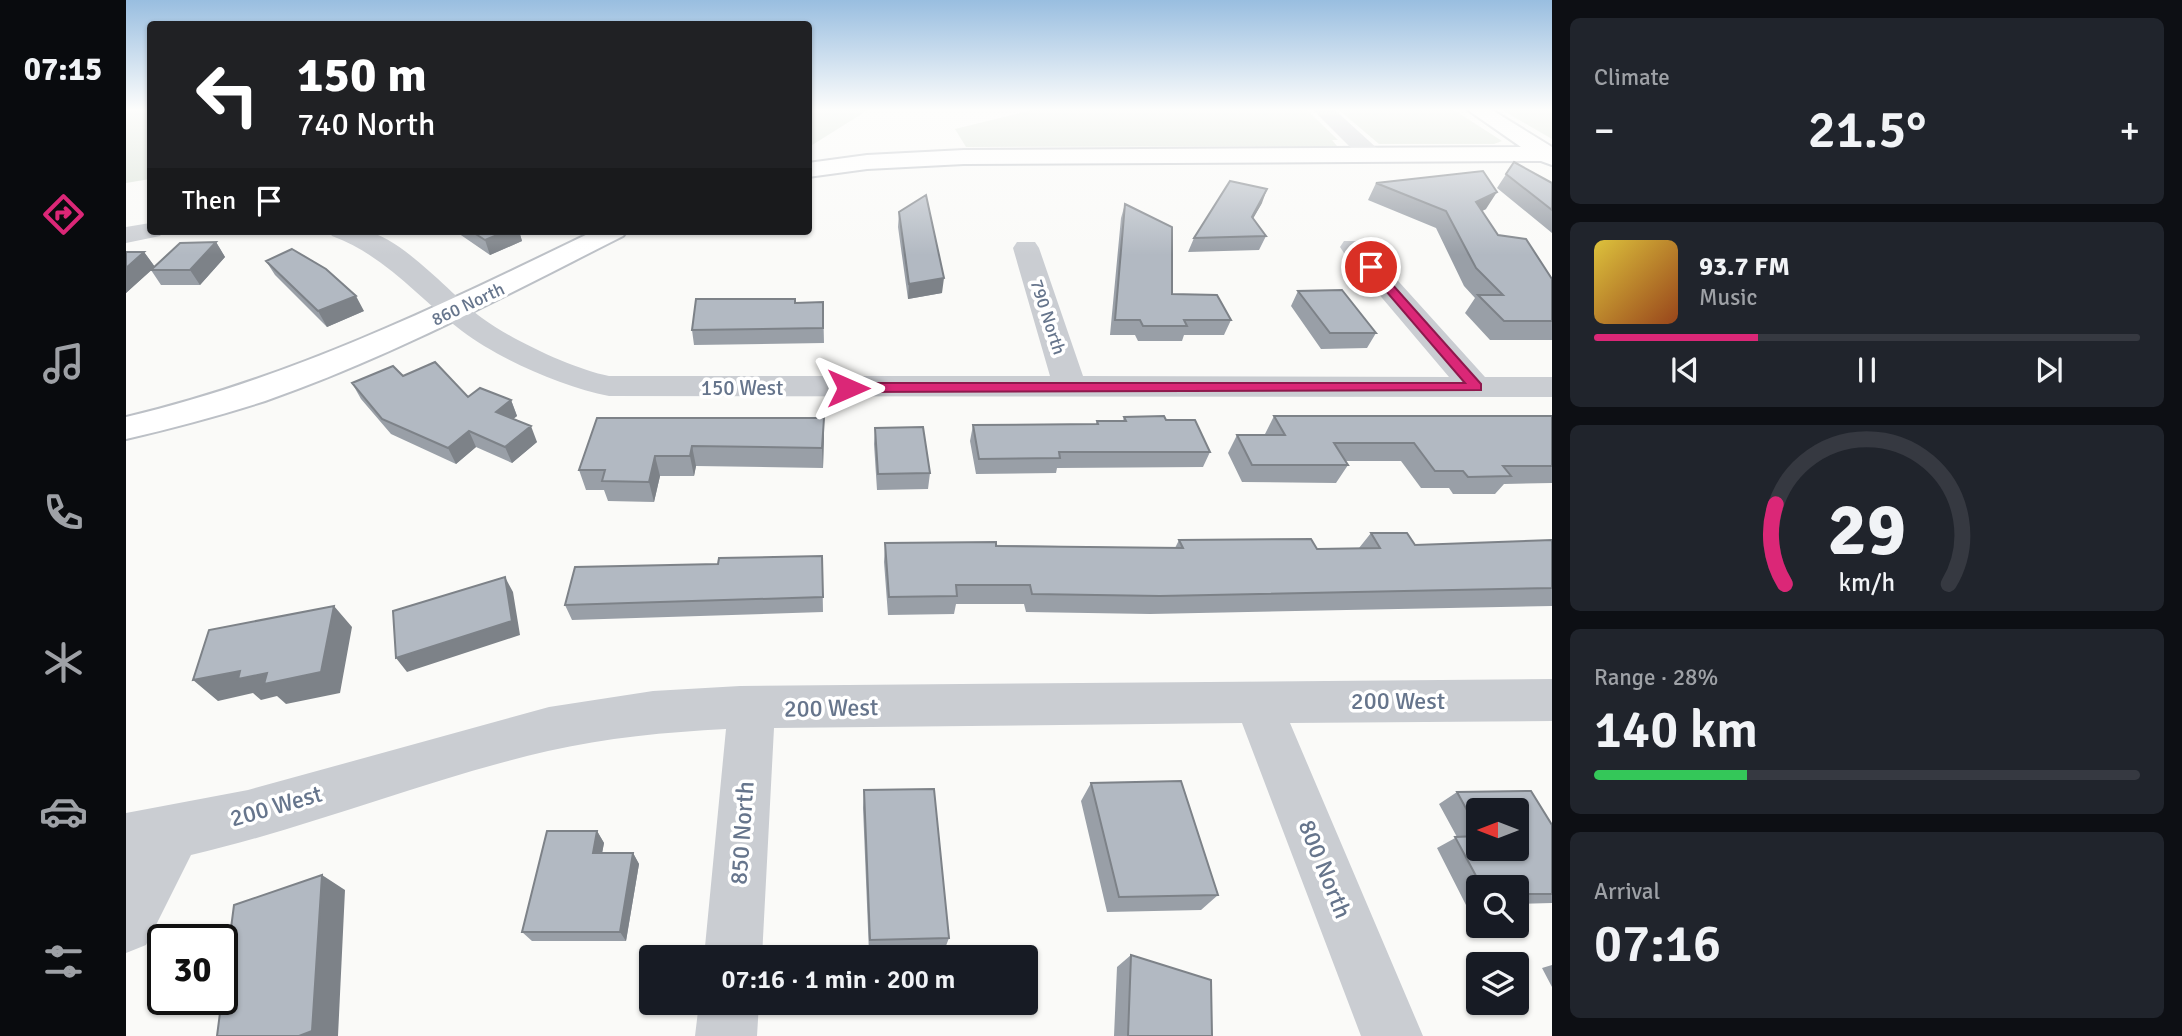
<!DOCTYPE html>
<meta charset="utf-8">
<style>
:root{--surface:#171b24;--page:#20242c;--text:#f1f3f6;--muted:#9ea1a6;--line:#363941;--accent:#db2777}
body{margin:0;font-family:Signika,sans-serif;background:var(--page);color:var(--text);height:100vh;display:flex;flex-direction:column;font-size:26px;white-space:nowrap}
*{box-sizing:border-box;margin:0}
p{font-size:23px;color:var(--muted)}
.icon{flex:none;width:38px;height:38px;fill:none;stroke:currentColor;stroke-width:2;stroke-linecap:round;stroke-linejoin:round}
.map{position:relative;flex:1;overflow:hidden}
.panel{display:flex;flex-direction:column;gap:18px;padding:18px;background:#0d0f14;width:630px}
.panel>*{flex:none}
.guide{position:absolute;left:21px;top:21px;width:665px;height:214px;border-radius:7px;box-shadow:0 2px 5px #0004;background:#202124;color:#fff;overflow:hidden}
.needle{width:46px;rotate:270deg}
.tools{position:absolute;left:1340px;top:798px;display:grid;gap:14px}
.tools a{display:grid;place-items:center;width:63px;height:63px;border-radius:7px;background:var(--surface);box-shadow:0 2px 5px #0004;font-size:35px}
.speed{position:absolute;left:21px;top:924px;display:flex;gap:14px;font-size:35px;font-weight:700;text-align:center}
.speed>*{display:grid;place-content:center;width:91px;height:91px;border-radius:50%;background:var(--surface);box-shadow:0 2px 5px #0004;line-height:1}
.speed .limit{border:4px solid #111;border-radius:10px;background:#fff;color:#111}
.pin{position:absolute;display:grid;place-items:center;width:60px;height:60px;color:#fff;margin:-30px;border:4px solid #fff;border-radius:50%;box-shadow:0 2px 7px #0007}
.me{position:absolute;width:77px;margin:-38px;rotate:90deg;stroke-linejoin:round;filter:drop-shadow(0 0 5px #0008)}
.turn{display:flex;align-items:center;gap:24px;height:147px;padding:0 35px;font-size:32px}
.turn .icon{width:91px;height:91px;stroke-width:2.5}
.turn b{display:block;font-size:49px;line-height:60px}
.then{display:flex;align-items:center;height:66px;padding:0 35px;background:#0003;gap:14px;font-size:26px}
.big{font-size:52px;font-weight:600;line-height:1.1}
.panel .widget{flex:1;display:flex;flex-direction:column;justify-content:center;gap:10px;min-width:0;padding:0 24px;border-radius:10px;background:var(--page)}
.panel .dial{align-items:center;gap:0}
.dial svg{height:182px;overflow:visible;fill:none;stroke:var(--line);stroke-width:7;stroke-linecap:round;text-anchor:middle}
.dial text{fill:var(--text);stroke:none}
.song{display:flex;align-items:center;gap:21px}
.cover{width:84px;height:84px;border-radius:10px;background:linear-gradient(135deg,hsl(50 70% 55%),hsl(20 70% 35%))}
.played{height:7px;border-radius:4px;background:linear-gradient(90deg,var(--accent) 30%,var(--line) 30%)}
.keys{display:flex;justify-content:space-around;direction:ltr}
.heat{display:flex;justify-content:space-between;align-items:center;font-size:38px;direction:ltr}
.charge{height:10px;border-radius:5px;background:linear-gradient(90deg,#34c759 28%,var(--line) 0)}
.trip{position:absolute;left:513px;top:945px;width:399px;height:70px;border-radius:7px;background:var(--surface);box-shadow:0 2px 5px #0004;font-weight:600;line-height:70px;text-align:center}
main{display:flex;flex:1;min-height:0}
.dock{display:flex;flex-direction:column;width:126px;justify-content:space-around;align-items:center;background:#090b0e;color:var(--muted)}
.dock .icon{width:49px;height:49px}
.dock .active{color:var(--accent)}
.dock b{font-size:32px;color:var(--text)}
.map>svg:first-child{display:block}
.green{fill:#dae2d8}
.lines{fill:none;stroke-linecap:round;stroke-linejoin:round}
.secondary-casing{stroke:#bcc0c6;stroke-width:4}
.street{fill:#cacdd2;fill-rule:evenodd}
.secondary{fill:#fff;fill-rule:evenodd}
.wall{fill:#999fa7;fill-rule:evenodd}
.shaded-wall{fill:#7d8288}
.building{fill:#b2b9c2;stroke:#7d8288;stroke-width:2}
.route{fill:#db2777;stroke:#8e194d;stroke-width:2}
.labels{text-anchor:middle;dominant-baseline:central;stroke-width:7;stroke-linejoin:round;paint-order:stroke}
.far-street-label{font-size:18px;fill:#66758c;stroke:#fff}
.street-label{font-size:21px;fill:#66758c;stroke:#fff}
.near-street-label{font-size:24px;fill:#66758c;stroke:#fff}
</style>
<main>
<nav class="dock">
<b>07:15</b>
<svg class="icon active" aria-label="directions" viewBox="0 0 24 24"><path d="M12 3l9 9-9 9-9-9zM9 14v-3h6M13 9l2 2-2 2"/></svg>
<svg class="icon" aria-label="music" viewBox="0 0 24 24"><path d="M9 18V5l10-2v13"/><circle cx="6" cy="18" r="3"/><circle cx="16" cy="16" r="3"/></svg>
<svg class="icon" aria-label="phone" viewBox="0 0 24 24"><path d="M5 4h4l2 5-3 2q2 4 5 5l2-3 5 2v4C11 20 4 13 5 4z"/></svg>
<svg class="icon" aria-label="climate" viewBox="0 0 24 24"><path d="M12 3v18M4 7l16 10M4 17L20 7"/></svg>
<svg class="icon" aria-label="car" viewBox="0 0 24 24"><path d="M5 17H2v-5l4-1 3-4h7l3 4 3 1v5h-3M9 17h6M6 11h13"/><circle cx="7" cy="17" r="2"/><circle cx="17" cy="17" r="2"/></svg>
<svg class="icon" aria-label="filters" viewBox="0 0 24 24"><path d="M4 7h16M4 17h16"/><circle cx="9" cy="7" r="2"/><circle cx="15" cy="17" r="2"/></svg>
</nav>
<div class="map">
<svg width="1426" height="1036" viewBox="0 0 1426 1036">
<rect width="100%" height="100%" fill="#fafaf8"/>
<path class="green" d="M24,110V179L0,183V111Z
M683,110H742L683,147Z
M906,110H1181L1212,140H1206L1211,146L840,147L829,129Z
M1213,110H1328L1376,141L1368,144H1253Z
M1376,110H1426V139Z"/>
<g class="lines">
<g class="secondary-casing">
<path id="secondary" d="M1342,110H1366L1426,147V165L1415,161L838,164L741,169L682,177V163L741,155L838,150L1395,147Z
M468,231H501L497,236C380,295 263,358 139,401C93,416 47,428 0,439V417C166,378 315,305 468,231Z"/>
</g>
<path class="street" d="M1187,110H1209L1254,151L1257,156L1254,161H1238Z
M24,223V231H38L34,236L0,243V227Z
M202,231C214,231 228,229 240,231C278,239 324,294 356,318C386,340 447,369 483,376H924L887,248L891,242H909L913,248L957,376L1323,377L1218,253L1214,247L1218,241H1236L1359,377H1426V397L483,396C437,387 373,359 336,331C291,297 260,256 206,236Z
M1426,679V721L1164,723L1297,1036H1235L1116,723L648,728L636,957H578L600,729C540,732 480,738 422,751C301,779 186,827 65,855L20,945L0,953V813L122,790L423,707L527,691L614,686Z
M573,1003H633L631,1036H569Z"/>
<use href="#secondary" class="secondary"/>
</g>
<path class="wall" d="M1388,162L1426,183V233L1371,188Z
M1250,183L1360,209L1356,211L1372,235L1426,279V340H1364L1339,313L1349,298L1338,286L1310,228L1242,200Z
M1136,203L1127,218L1140,236L1133,250L1062,252L1068,238Z
M999,204L1046,294L1105,320L1098,335H1058L1056,341H1012L1009,335H984L995,218Z
M773,212L816,293L782,299L772,227Z
M329,231H393L396,241L364,255Z
M90,242L99,257L74,285H35L25,270L0,293V252H18L29,267Z
M140,261L238,311L201,327L149,275Z
M1172,291L1250,333L1241,348L1195,349L1165,306Z
M697,302L698,343L568,345L566,330L669,303Z
M277,376L342,397L385,400L391,416L387,419L411,442L386,463L350,447L330,464L265,434L235,399L226,383Z
M1148,416H1426V483L1378,484L1369,494H1327L1323,488H1295L1275,461H1219L1222,465L1210,483L1116,482L1102,453L1111,435H1139V434Z
M998,417L1040,420L1084,452L1077,467L931,468L930,473L850,474L844,441L847,425L970,424L971,421H997Z
M698,418L697,468L570,466L568,476H534L528,502L482,501L478,490H460L453,470Z
M749,428L804,473L802,489L751,490L748,444Z
M1245,533L1289,545L1426,540V606L1024,614L900,612L898,604H830L828,614L762,615L758,562L759,543L1049,548L1053,540L1191,549L1233,548Z
M696,556L697,612L446,620L439,605L592,564Z
M965,783L1092,895L1075,910L981,912L955,801Z
M738,790L823,938L818,951L743,953L737,808Z
M1331,792L1426,825V903L1391,904V887H1353V905H1340L1311,848L1331,837L1313,804ZM1353,810L1391,849H1353Z
M471,831L478,843L476,853H507L513,864L500,941H406L396,932Z
M1005,955L1086,1036H988L991,967Z
M1426,965V987L1416,968Z"/>
<path class="shaded-wall" d="M1141,189L1136,203L1120,231L1126,217Z
M1371,192L1360,209L1340,219L1350,202Z
M381,231H393L396,241L364,255L359,240Z
M90,242L99,257L74,285L64,270Z
M18,252L29,267L0,293V268Z
M818,278L816,293L782,299L783,284Z
M230,296L238,311L201,327L192,311Z
M385,400L391,416L377,427L370,412Z
M698,418V438L697,468L696,448Z
M405,426L411,442L386,463L379,447Z
M343,431L350,447L330,464L322,448Z
M566,446L570,466L568,476L564,456Z
M529,456L534,476L528,502L523,482Z
M379,577L387,592L394,635L281,672L270,658Z
M208,606L226,627L214,693L160,704L151,696L135,700L127,693L92,701L67,680L114,671L141,673Z
M471,831L478,843L474,864L467,853Z
M507,853L513,864L500,941L494,932Z
M196,875L219,890L212,1036H173Z"/>
<path class="building" d="M1388,162L1426,183V210L1380,174Z
M1357,171L1371,192L1350,202L1372,235L1400,239L1426,279V321H1378L1352,295H1377L1350,268L1320,211L1250,183Z
M1104,181L1141,189L1126,217L1140,236L1068,238Z
M800,195L818,278L783,284L773,212Z
M999,204L1046,227V294L1091,295L1105,320H1058L1061,326H1017L1014,320H989Z
M345,231H381L359,240Z
M90,242L64,270H25L54,243Z
M166,249L200,269L230,296L192,311L140,261Z
M0,252H18L0,268Z
M1216,290L1250,333H1204L1172,291Z
M570,299H669V303L697,302V328L566,330Z
M309,362L342,397L354,388L385,400L370,412L405,426L379,447L343,431L322,448L256,419L226,383L267,366L277,376Z
M1038,416L1040,420H1069L1084,452H933L934,458L853,459L847,425L972,424L971,421H1000L998,417Z
M1148,416H1426V466H1377L1385,476L1342,477L1337,471H1309L1288,443H1208L1222,465H1126L1111,435H1159Z
M471,418H698L696,448L566,446L564,456H529L523,482L476,481L479,470H453Z
M797,427L804,473L752,474L749,428Z
M1245,533H1281L1289,545L1426,540V588L1034,596L906,594L904,585H830L831,596L763,597L759,543L870,542V546L1057,548L1053,540L1185,539L1191,549L1254,548Z
M696,556L697,597L439,605L449,567L592,564L593,558Z
M379,577L386,621L270,658L267,611Z
M208,606L195,672L138,684L141,673L112,679L114,671L67,680L83,630Z
M1055,781L1092,895L993,897L965,783Z
M808,789L823,938L744,940L738,790Z
M1405,791L1426,825V894H1391V887H1356L1329,837L1353,836V849H1391V810H1353V832L1331,792Z
M421,831H471L467,853H507L494,932H396Z
M196,875L186,1031L173,1036H91L108,905Z
M1005,955L1085,980L1086,1036H1002Z"/>
<linearGradient id="sky" x2="0" y2="1"><stop stop-color="#99bee0"/><stop offset="0.43" stop-color="#fdfdfc"/><stop offset="1" stop-color="#fdfdfc" stop-opacity="0"/></linearGradient>
<rect width="1426" height="255" fill="url(#sky)"/>
<path class="route" d="M1241,265H1249L1355,384V390L722,392L715,388L722,383H1339L1241,269Z"/>
<g class="labels">
<g class="far-street-label">
<text transform="translate(342 304) rotate(-25)">860 North</text>
<text transform="translate(922 317) rotate(72)">790 North</text>
</g>
<g class="street-label">
<text x="616" y="388">150 West</text>
</g>
<g class="near-street-label">
<text x="1272" y="701">200 West</text>
<text transform="translate(705 708) rotate(-1)">200 West</text>
<text transform="translate(150 806) rotate(-16)">200 West</text>
<text transform="translate(616 833) rotate(-86)">850 North</text>
<text transform="translate(1199 869) rotate(68)">800 North</text>
</g>
</g>
</svg>
<div class="tools">
<a><svg class="needle" viewBox="-14 -14 28 28"><path d="M0-13l5 13h-10z" fill="#e53935"/><path d="M0 13l5-13h-10z" fill="#9ea1a6"/></svg></a>
<a><svg class="icon" aria-label="search" viewBox="0 0 24 24"><circle cx="10" cy="10" r="6"/><path d="M15 15l6 6"/></svg></a>
<a><svg class="icon" aria-label="layers" viewBox="0 0 24 24"><path d="M12 4l9 5-9 5-9-5zM3 14l9 5 9-5"/></svg></a>
</div>
<div class="speed"><div class="limit">30</div></div>
<div class="pin" style="left:1245px;top:267px;background:#d93025"><svg class="icon" aria-label="arrive" viewBox="0 0 24 24"><path d="M6 21V4h12l-3 4 3 4H6"/></svg></div>
<svg class="me" style="left:722px;top:388px" viewBox="-20 -20 40 40"><path d="M0-17L14 15 0 8-14 15z" fill="#db2777" stroke="#fff" stroke-width="4"/></svg>
<div class="trip">07:16 · 1 min · 200 m</div>
<div class="guide">
<div class="turn"><svg class="icon" aria-label="left" viewBox="0 0 24 24"><path d="M17 20v-9H6M10 6l-5 5 5 5"/></svg><div><b>150 m</b>740 North</div></div>
<div class="then">Then<svg class="icon" aria-label="arrive" viewBox="0 0 24 24"><path d="M6 21V4h12l-3 4 3 4H6"/></svg></div>
</div>
</div>
<section class="panel">
<div class="widget"><p>Climate</p>
<div class="heat"><a>−</a><b class="big">21.5°</b><a>+</a></div>
</div>
<div class="widget">
<div class="song"><i class="cover"></i><div><b>93.7 FM</b><p>Music</p></div></div>
<div class="played"></div>
<div class="keys"><svg class="icon" aria-label="previous" viewBox="0 0 24 24"><path d="M18 5L8 12l10 7zM5 5v14"/></svg><svg class="icon" aria-label="pause" viewBox="0 0 24 24"><path d="M8 5v14M16 5v14"/></svg><svg class="icon" aria-label="next" viewBox="0 0 24 24"><path d="M6 5l10 7-10 7zM19 5v14"/></svg></div>
</div>
<div class="widget dial"><svg viewBox="0 0 100 80">
<path d="M14 69A42 42 0 1 1 86 69"/>
<path d="M14 69A42 42 0 0 1 10 34" stroke="#db2777"/>
<text x="50" y="56" font-size="32" font-weight="700">29</text>
<text x="50" y="72" font-size="11">km/h</text>
</svg></div>
<div class="widget"><p>Range · 28%</p><b class="big">140 km</b><div class="charge"></div></div>
<div class="widget"><p>Arrival</p><b class="big">07:16</b></div>
</section>
</main>
